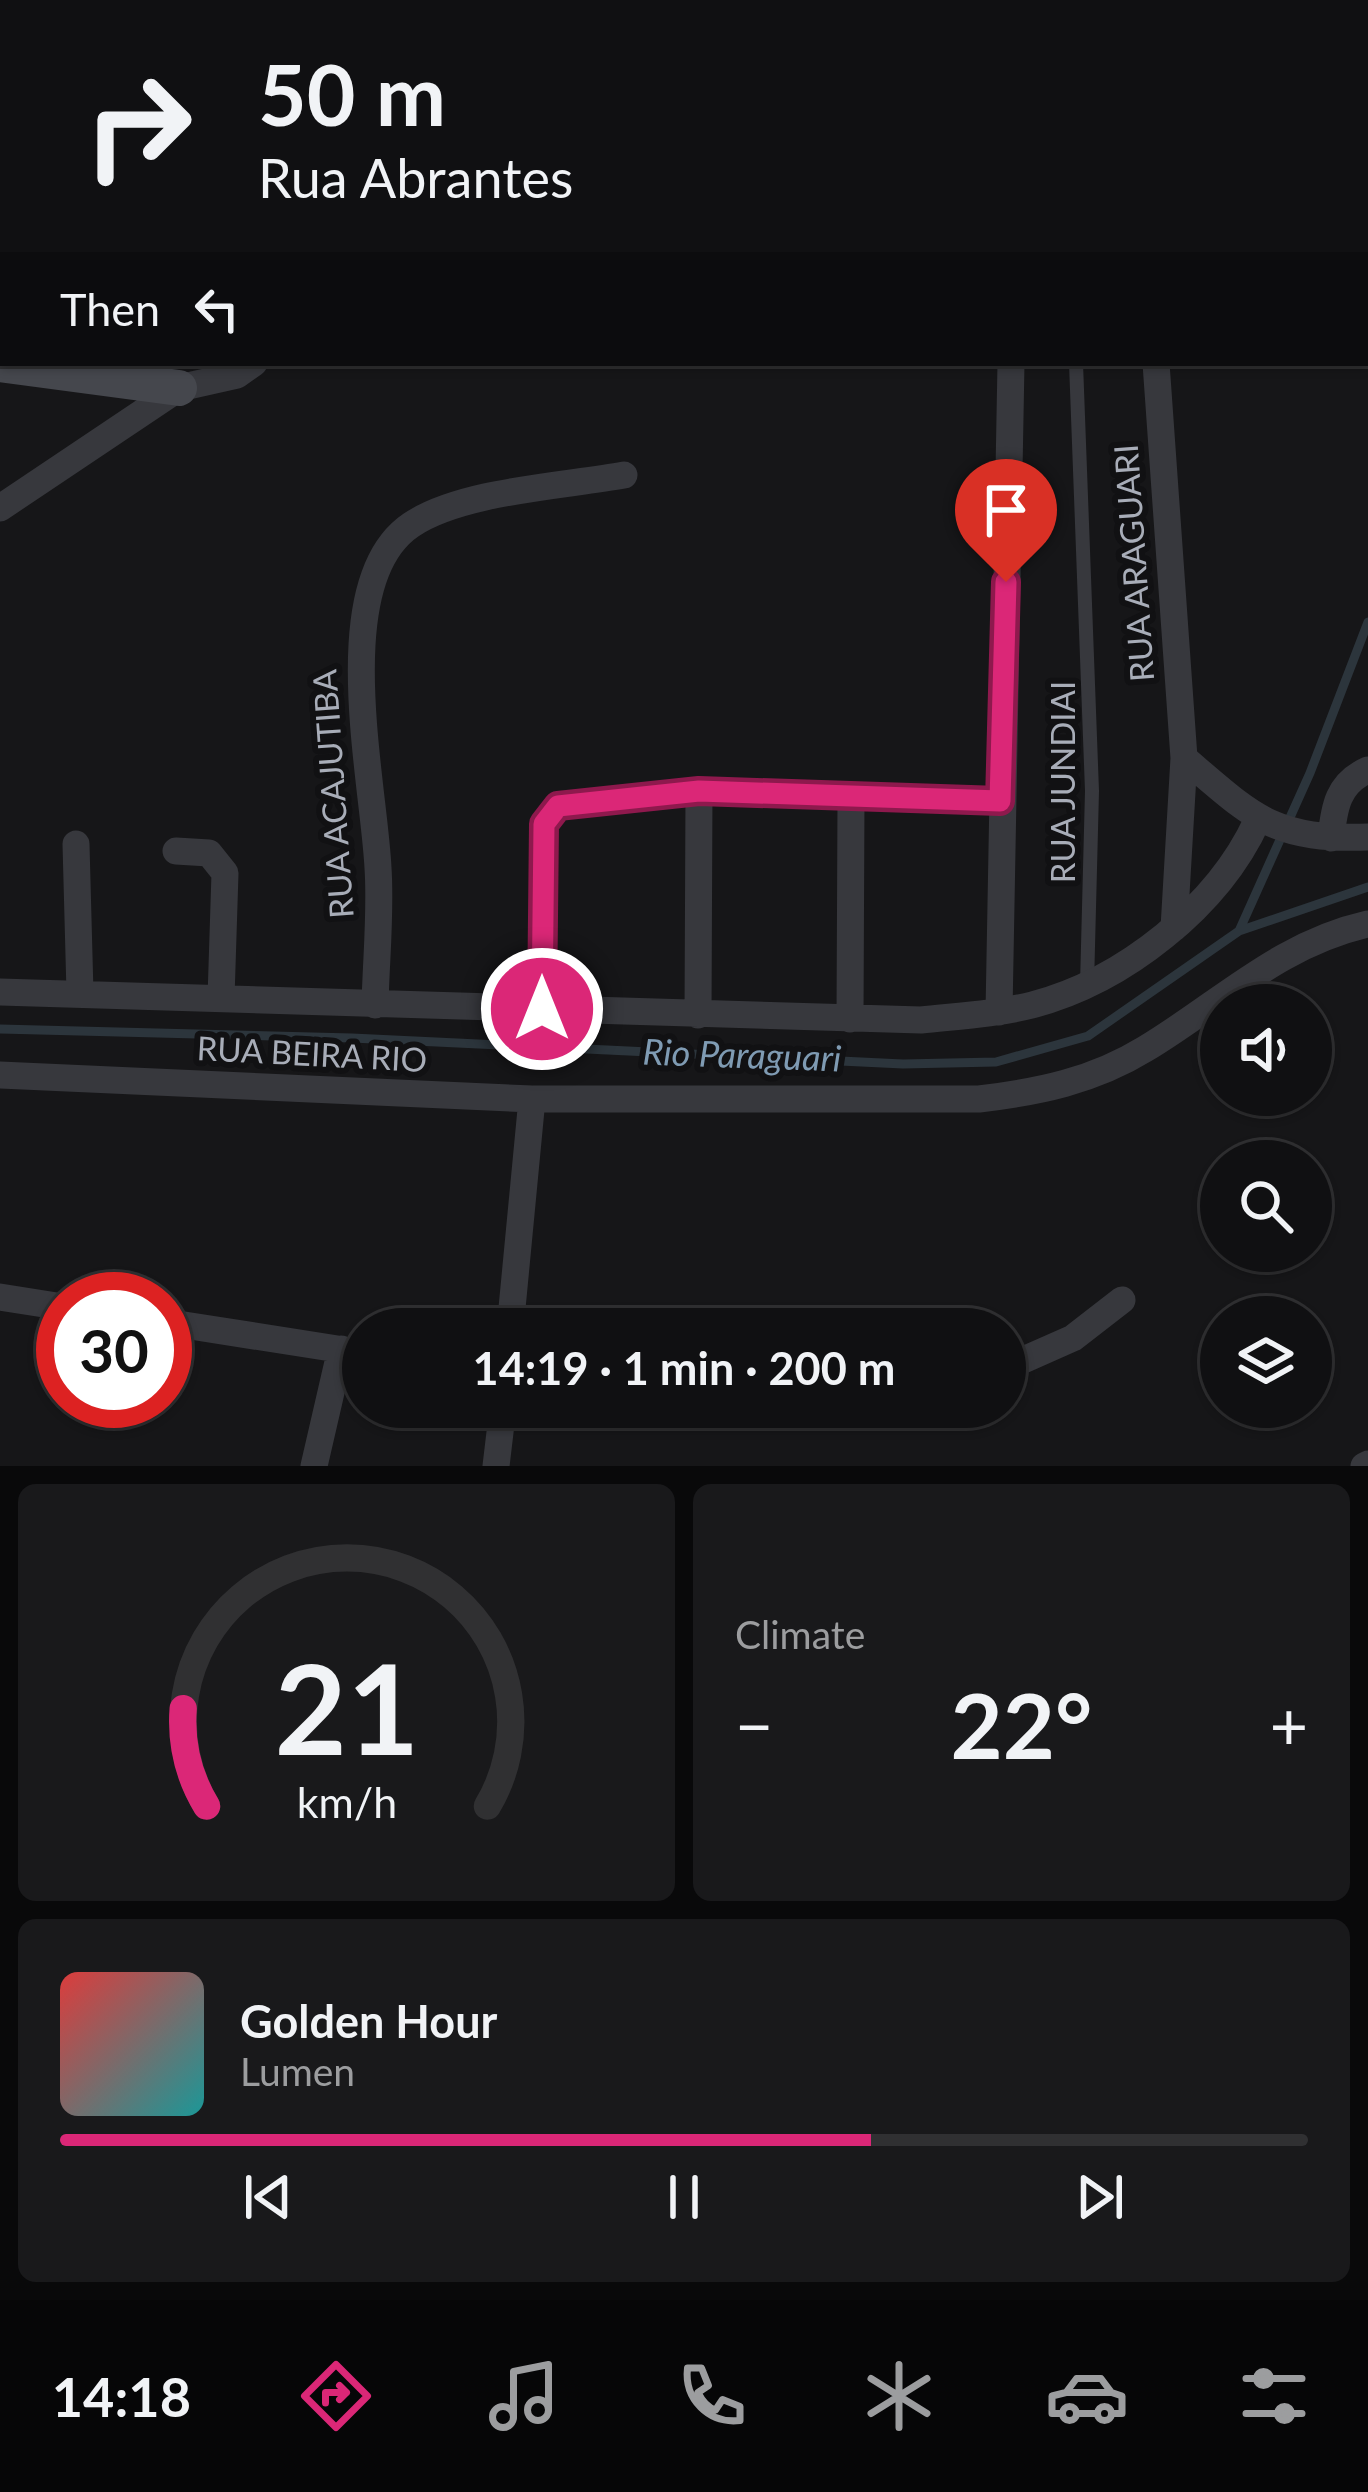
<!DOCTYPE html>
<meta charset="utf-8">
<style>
:root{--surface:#101012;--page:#19191b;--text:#f1f3f6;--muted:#9c9d9f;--line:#303032;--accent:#db2777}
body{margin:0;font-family:Lato,sans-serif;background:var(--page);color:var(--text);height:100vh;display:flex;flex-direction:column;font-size:45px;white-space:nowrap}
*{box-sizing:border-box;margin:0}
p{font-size:39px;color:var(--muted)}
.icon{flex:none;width:66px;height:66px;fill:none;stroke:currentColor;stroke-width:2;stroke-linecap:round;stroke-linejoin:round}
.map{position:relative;height:1466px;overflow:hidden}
.drawer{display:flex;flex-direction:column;gap:18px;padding:18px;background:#09090a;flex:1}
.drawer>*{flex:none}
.guide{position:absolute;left:0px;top:0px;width:1368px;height:366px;box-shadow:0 3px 9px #0004,0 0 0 3px var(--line);background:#101012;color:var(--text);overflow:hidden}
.buttons{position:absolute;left:1200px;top:984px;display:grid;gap:24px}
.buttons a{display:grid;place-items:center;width:132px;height:132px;border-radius:50%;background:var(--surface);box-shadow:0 3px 9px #0004,0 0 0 3px var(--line);font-size:60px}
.speed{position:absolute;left:36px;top:1272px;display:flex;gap:24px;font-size:60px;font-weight:700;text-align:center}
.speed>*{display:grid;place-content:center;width:156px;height:156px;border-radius:50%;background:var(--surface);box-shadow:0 3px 9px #0004,0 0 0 3px var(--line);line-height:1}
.speed .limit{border:18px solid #d22;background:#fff;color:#111}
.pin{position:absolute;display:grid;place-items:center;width:102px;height:102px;color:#fff;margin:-123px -51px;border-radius:50% 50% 50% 0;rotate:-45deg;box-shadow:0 0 12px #0007}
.pin .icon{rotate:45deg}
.me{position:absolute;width:132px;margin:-66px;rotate:0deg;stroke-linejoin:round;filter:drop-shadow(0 0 9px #0008)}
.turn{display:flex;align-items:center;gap:42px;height:252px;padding:0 60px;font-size:54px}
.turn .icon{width:156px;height:156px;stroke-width:2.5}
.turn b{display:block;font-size:84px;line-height:102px}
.then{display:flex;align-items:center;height:114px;padding:0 60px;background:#0003;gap:24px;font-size:45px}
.big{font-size:90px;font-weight:700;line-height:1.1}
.drawer .card{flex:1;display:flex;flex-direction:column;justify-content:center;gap:18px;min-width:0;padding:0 42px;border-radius:18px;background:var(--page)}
.drawer .dial{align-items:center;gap:0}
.dial svg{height:312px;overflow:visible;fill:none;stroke:var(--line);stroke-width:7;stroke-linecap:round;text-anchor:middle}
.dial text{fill:var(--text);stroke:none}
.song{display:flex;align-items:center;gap:36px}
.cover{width:144px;height:144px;border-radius:18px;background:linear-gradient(135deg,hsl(0 70% 55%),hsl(180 70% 35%))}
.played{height:12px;border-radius:6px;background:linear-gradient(90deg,var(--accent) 65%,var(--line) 65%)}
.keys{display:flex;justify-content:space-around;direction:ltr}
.heat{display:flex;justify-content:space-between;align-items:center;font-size:66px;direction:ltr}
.drawer .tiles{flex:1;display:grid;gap:18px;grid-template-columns:1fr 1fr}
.card:last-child{grid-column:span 2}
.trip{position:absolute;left:342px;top:1308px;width:684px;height:120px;border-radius:60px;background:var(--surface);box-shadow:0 3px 9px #0004,0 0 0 3px var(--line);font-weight:700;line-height:120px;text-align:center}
.tabs{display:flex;height:192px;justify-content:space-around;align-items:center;background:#060607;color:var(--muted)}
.tabs .icon{width:84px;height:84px}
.tabs .selected{color:var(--accent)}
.tabs b{font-size:54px;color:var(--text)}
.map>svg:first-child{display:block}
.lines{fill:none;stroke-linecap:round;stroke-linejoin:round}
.stream{stroke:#2c353c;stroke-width:9}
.lane{stroke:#37383d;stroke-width:14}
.street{stroke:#37383d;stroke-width:27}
.secondary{stroke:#45474d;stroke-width:36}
.route-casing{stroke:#8e194d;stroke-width:30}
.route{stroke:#db2777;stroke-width:21}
.labels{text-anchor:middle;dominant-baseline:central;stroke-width:12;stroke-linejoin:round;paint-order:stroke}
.street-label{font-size:33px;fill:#a8adb8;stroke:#111113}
.water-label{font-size:36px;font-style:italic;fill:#7f9bb3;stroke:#111113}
</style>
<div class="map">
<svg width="1368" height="1466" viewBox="0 0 1368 1466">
<rect width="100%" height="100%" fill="#161618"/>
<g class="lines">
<path class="stream" d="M1239,931L1310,773L1368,622
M0,1029L352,1038L903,1064L996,1062L1088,1036L1239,931L1368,887"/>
<path class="lane" d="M1076,363L1092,791L1087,985
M544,823L558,806L699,791L1000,801"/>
<path class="street" d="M625,0L627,3
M1126,0V3
M1294,0L1295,3
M46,3L47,0
M284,3V0
M1156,363L1184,758L1174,928
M0,508L179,388L237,375L254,363
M1184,758C1253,817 1272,840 1368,837
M1331,838C1334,807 1338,783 1368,770
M76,844L80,993
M176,851L209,853L225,873L221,998
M0,992L921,1020C958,1016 996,1014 1032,1005C1124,981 1218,906 1257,821
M375,1005C376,959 381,913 378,868C374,782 327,582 411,525C461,491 564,486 624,475
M542,1009L544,823
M999,1012L1011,363
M698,1015L699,791
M850,1019L851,799
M0,1075L532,1099H979C1038,1092 1093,1081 1145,1049C1220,1004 1279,944 1368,924
M0,1297L63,1307
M165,1322L363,1353
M510,1329L532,1099
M1005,1368L1073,1338L1122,1300
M314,1466L341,1349
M496,1466L503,1407
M1364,1466L1368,1464"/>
<path class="secondary" d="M0,364L179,388"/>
</g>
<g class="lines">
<g class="route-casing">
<path id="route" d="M542,1009L544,824L558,806L699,791L1000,801L1006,582"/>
</g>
<use href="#route" class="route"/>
</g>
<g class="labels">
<g class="street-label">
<text transform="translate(1133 563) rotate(-94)">RUA ARAGUARI</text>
<text transform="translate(1062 782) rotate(-90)">RUA JUNDIAI</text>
<text transform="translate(332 794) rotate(-94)">RUA ACAJUTIBA</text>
<text transform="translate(312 1053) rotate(3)">RUA BEIRA RIO</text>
</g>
<g class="water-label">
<text transform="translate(742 1054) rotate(2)">Rio Paraguari</text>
</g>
</g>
</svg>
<div class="buttons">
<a><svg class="icon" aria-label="sound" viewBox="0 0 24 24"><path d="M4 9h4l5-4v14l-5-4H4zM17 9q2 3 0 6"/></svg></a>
<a><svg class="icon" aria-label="search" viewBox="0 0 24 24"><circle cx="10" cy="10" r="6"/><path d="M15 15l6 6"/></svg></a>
<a><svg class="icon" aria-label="layers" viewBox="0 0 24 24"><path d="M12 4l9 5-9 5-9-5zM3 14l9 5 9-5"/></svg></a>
</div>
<div class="speed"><div class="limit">30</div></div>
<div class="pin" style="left:1006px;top:582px;background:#d93025"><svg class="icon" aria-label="arrive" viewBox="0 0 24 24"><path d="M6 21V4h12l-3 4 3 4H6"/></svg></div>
<svg class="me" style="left:542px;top:1009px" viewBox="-20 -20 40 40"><circle r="17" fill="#db2777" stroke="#fff" stroke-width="3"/><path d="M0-11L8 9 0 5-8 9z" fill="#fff"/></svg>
<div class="trip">14:19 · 1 min · 200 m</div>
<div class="guide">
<div class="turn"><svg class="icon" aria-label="right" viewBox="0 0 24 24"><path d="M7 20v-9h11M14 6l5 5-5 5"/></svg><div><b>50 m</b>Rua Abrantes</div></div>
<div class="then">Then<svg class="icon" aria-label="left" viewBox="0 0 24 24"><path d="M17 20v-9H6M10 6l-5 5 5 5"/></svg></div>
</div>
</div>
<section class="drawer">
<div class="tiles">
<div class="card dial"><svg viewBox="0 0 100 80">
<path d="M14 69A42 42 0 1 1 86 69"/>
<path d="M14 69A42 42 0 0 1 8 44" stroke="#db2777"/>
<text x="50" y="56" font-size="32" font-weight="700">21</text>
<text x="50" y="72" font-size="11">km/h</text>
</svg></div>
<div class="card"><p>Climate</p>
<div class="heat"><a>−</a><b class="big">22°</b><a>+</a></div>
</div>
<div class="card">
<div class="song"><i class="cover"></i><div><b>Golden Hour</b><p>Lumen</p></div></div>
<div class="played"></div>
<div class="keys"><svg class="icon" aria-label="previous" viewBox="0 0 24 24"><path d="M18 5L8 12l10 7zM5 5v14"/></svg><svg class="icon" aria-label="pause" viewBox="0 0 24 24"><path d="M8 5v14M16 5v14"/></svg><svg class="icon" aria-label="next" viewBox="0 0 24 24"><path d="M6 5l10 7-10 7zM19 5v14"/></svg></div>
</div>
</div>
</section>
<nav class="tabs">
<b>14:18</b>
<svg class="icon selected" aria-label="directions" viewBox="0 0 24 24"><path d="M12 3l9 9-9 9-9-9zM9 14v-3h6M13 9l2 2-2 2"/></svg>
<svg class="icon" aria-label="music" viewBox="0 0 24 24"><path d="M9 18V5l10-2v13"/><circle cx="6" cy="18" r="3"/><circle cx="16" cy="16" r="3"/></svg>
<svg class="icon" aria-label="phone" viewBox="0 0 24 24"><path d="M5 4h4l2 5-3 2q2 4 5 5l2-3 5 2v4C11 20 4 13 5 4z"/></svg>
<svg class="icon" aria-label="climate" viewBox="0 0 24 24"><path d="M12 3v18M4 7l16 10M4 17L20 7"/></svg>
<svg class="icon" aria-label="car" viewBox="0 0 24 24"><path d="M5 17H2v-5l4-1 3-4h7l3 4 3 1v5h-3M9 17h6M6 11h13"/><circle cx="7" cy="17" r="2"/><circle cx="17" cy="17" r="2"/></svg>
<svg class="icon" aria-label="filters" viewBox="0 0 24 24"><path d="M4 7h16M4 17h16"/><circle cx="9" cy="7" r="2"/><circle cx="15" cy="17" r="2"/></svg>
</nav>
